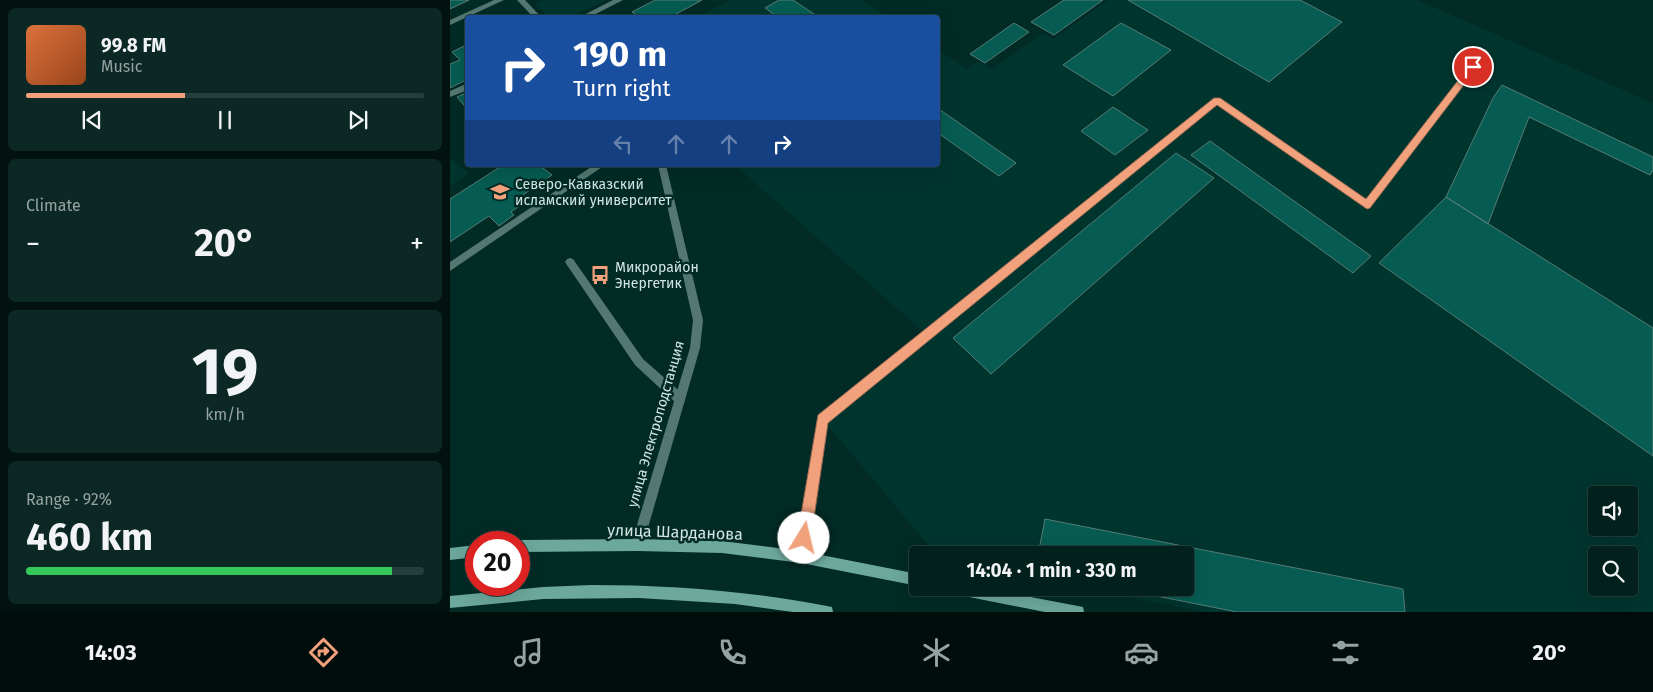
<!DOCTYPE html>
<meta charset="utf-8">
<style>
:root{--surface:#02201c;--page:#0c2825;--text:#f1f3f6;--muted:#96a3a3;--line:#233e3b;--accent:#f1a17c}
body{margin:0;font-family:"Fira Sans",sans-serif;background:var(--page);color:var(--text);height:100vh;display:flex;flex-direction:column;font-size:19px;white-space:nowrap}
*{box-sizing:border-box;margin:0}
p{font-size:16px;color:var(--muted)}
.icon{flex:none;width:28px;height:28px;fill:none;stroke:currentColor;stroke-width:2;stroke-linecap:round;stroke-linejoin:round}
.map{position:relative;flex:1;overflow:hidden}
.panel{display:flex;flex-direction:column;gap:8px;padding:8px;background:#01120f;width:450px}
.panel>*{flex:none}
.hud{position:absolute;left:15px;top:15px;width:475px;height:152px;border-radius:5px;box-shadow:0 5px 20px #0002,0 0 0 1px var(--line);background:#1a4fa0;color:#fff;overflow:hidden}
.fabs{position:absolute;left:1138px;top:486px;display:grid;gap:10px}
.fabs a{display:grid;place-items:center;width:50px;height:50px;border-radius:5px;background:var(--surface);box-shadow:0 5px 20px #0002,0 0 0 1px var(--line);font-size:25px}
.speed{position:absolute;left:15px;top:531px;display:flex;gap:10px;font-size:25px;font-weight:700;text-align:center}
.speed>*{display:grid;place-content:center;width:65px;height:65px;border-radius:50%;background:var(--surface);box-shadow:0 5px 20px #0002,0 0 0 1px var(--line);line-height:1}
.speed .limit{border:8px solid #d22;background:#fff;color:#111}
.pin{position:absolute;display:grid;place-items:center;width:42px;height:42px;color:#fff;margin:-21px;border:2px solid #fff;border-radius:50%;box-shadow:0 1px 5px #0007}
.me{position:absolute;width:55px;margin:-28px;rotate:9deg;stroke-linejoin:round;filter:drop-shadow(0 0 4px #0008)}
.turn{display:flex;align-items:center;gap:18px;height:105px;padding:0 25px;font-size:22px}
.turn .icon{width:65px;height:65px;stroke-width:2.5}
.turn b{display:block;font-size:35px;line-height:42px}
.lanes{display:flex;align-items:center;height:48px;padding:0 25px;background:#0003;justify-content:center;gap:25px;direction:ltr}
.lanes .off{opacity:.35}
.big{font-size:38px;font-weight:700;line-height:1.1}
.panel .card{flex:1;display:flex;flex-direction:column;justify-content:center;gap:8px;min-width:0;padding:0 18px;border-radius:8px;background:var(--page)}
.panel .dial{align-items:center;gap:0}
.dial b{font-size:65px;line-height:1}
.song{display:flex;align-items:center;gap:15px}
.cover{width:60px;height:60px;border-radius:8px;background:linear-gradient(135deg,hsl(20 70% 55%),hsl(20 70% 35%))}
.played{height:5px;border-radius:2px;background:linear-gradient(90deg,var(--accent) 40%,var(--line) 40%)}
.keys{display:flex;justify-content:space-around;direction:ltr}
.heat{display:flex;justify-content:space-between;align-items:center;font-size:28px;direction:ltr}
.charge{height:8px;border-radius:4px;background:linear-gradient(90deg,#34c759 92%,var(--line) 0)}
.trip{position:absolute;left:459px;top:546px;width:285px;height:50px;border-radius:5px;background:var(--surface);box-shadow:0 5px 20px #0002,0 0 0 1px var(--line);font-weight:700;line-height:50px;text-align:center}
.menu{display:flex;height:80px;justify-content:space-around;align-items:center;background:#010d0b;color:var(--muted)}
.menu .icon{width:35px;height:35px}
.menu .active{color:var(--accent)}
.menu b{font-size:22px;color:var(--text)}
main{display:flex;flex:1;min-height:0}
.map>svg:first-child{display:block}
.built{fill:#00352e;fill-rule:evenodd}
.building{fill:#065c52;stroke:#567c75}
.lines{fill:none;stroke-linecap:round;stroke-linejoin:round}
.service{fill:#547871;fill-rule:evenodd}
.minor{fill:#547871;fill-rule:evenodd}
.secondary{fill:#6da89d;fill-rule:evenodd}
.route{fill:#f1a17c;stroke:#9d6951}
.labels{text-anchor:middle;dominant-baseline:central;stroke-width:5;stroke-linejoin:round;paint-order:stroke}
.poi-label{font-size:14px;fill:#d1e5e1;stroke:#022b26;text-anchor:start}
.street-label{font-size:14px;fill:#d1e5e1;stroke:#022b26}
.near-street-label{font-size:16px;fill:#d1e5e1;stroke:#022b26}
</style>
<main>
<section class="panel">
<div class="card">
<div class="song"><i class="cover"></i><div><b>99.8 FM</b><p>Music</p></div></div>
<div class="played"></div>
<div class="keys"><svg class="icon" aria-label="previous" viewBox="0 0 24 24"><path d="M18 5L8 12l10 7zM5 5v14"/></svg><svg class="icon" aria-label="pause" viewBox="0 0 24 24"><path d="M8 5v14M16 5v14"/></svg><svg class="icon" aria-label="next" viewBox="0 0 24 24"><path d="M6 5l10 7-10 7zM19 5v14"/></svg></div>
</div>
<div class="card"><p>Climate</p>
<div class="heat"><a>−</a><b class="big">20°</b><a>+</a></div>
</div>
<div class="card dial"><b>19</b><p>km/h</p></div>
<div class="card"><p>Range · 92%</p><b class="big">460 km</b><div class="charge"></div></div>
</section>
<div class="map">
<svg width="1203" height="612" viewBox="0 0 1203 612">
<rect width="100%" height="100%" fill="#022b26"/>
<path class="built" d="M94,0H156L119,18L99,17L85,4Z
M280,0H411L438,17L247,18Z
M658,0H967L1203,103V612H756L631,588H735V555H487L372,419L477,335L285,165H488V50L517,69L529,61L542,69L593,33L603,39ZM1146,495H1179V528H1146ZM1146,555H1179V588H1146Z
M0,158L19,173L0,186Z"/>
<path class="building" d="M0,0H19L0,9Z
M205,0H252L219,18H186L188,16L182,12Z
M329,0H343L370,18H329L315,8Z
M614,0H653L604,35L581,22Z
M678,0H850L892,22L819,82Z
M564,23L579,32L535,63L520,54Z
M671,23L721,50L663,96L613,65Z
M18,44V79L0,88V64L10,60L2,52Z
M1052,85L1203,157V170L1200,175L1079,117L1038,224L996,197L1043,98Z
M18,92V110L7,97Z
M663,107L698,130L665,155L631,131Z
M489,109L566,163L549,176L488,133V110Z
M760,141L921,256L903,273L741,155Z
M726,153L764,178L541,374L503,338Z
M53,165H89L102,175L64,201L71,205L61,212L64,215L49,226L39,216L0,242V199Z
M996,197L1203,328V456L929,263Z
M595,519L953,589L955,612H787L666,588H735V555H588Z"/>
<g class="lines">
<path class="service" d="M44,0H54L0,25V20Z
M163,0H173L138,18H128Z
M1035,49L1039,52L1038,54L920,208L917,209L767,104L377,422L357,557L355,561L351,563L347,561L345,557L368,415L764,98H770L916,200L1032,50Z
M18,83V90L0,97V91Z
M144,165H155L0,271V262Z
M120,258L123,259L193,359L234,395L235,399L234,403L230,404L226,403L185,365L117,265L115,262L117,259Z"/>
<path class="minor" d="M67,0H75L92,18H84Z
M208,165H216L253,320L250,348L193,545L191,549L187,551L183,549L181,545L240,348L243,320Z"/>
<path class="secondary" d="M187,539L272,541L351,551L468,574V586L351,563L272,553L187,551L69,552V542H64L69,540Z
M26,545V557L0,560V548Z
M141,585C221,585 298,591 377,606L382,607L383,612H343L285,604L189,598L93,599L0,608V596L93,587Z
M498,588H534L628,606L633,607L634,612H595L504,594L500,592Z"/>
</g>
<path class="route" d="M1023,64L1027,67L1026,69L920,208L917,209L767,105L378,423L361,538L359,542L354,544L349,542L347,538L368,415L764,98H770L916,199L1020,65Z"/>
<defs>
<g id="university-bare" transform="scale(1.5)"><path d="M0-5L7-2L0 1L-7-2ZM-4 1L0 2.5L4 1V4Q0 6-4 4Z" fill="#f1a17c" stroke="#022b26" stroke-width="2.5" paint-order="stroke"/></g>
<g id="bus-bare" transform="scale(1.5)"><path d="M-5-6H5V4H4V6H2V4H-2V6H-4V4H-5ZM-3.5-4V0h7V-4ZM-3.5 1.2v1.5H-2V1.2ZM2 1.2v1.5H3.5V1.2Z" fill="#f1a17c" stroke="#022b26" stroke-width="2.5" paint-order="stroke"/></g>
</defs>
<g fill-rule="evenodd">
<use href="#university-bare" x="50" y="192"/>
<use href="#bus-bare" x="150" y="275"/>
</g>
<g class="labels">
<g class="poi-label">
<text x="65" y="184">Северо-Кавказский<tspan x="65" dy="16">исламский университет</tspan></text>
<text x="165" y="267">Микрорайон<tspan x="165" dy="16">Энергетик</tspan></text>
</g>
<g class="street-label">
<text transform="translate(206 424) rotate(-74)">улица Электроподстанция</text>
</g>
<g class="near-street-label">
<text transform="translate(225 532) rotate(2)">улица Шарданова</text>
</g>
</g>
</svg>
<div class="fabs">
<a><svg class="icon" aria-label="sound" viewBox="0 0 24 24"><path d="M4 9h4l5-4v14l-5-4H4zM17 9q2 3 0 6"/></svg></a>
<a><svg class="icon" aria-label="search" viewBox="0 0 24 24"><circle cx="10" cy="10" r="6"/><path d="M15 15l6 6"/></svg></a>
</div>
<div class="speed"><div class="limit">20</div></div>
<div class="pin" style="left:1023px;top:67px;background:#d93025"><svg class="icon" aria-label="arrive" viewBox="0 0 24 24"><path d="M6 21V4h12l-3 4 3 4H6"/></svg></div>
<svg class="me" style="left:354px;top:538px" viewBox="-20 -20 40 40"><circle r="19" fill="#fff"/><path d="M0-13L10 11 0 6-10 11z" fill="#f1a17c"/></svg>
<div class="trip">14:04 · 1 min · 330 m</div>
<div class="hud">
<div class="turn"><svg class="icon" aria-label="right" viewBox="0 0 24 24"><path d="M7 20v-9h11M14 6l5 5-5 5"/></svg><div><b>190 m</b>Turn right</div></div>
<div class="lanes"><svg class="icon off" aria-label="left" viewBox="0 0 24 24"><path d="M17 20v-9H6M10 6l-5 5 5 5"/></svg><svg class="icon off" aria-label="ahead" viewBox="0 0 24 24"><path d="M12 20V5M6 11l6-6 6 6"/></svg><svg class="icon off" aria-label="ahead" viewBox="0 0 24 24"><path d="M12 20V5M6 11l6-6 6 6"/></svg><svg class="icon" aria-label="right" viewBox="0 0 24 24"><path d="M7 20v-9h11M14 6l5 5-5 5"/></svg></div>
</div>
</div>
</main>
<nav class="menu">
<b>14:03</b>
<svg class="icon active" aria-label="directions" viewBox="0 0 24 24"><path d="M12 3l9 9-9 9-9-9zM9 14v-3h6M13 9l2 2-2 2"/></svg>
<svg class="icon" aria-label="music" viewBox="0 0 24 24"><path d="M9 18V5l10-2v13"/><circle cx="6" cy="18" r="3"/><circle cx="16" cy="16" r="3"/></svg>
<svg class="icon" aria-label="phone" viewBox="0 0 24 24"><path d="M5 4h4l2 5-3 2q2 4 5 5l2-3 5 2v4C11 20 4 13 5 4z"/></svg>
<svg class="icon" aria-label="climate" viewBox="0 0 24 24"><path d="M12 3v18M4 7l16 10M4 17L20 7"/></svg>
<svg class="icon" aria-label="car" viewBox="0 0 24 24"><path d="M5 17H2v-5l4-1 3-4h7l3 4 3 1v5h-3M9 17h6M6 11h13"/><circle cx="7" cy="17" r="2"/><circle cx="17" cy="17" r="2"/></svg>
<svg class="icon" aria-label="filters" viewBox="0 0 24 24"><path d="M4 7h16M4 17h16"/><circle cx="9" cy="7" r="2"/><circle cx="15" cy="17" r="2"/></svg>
<b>20°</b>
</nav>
